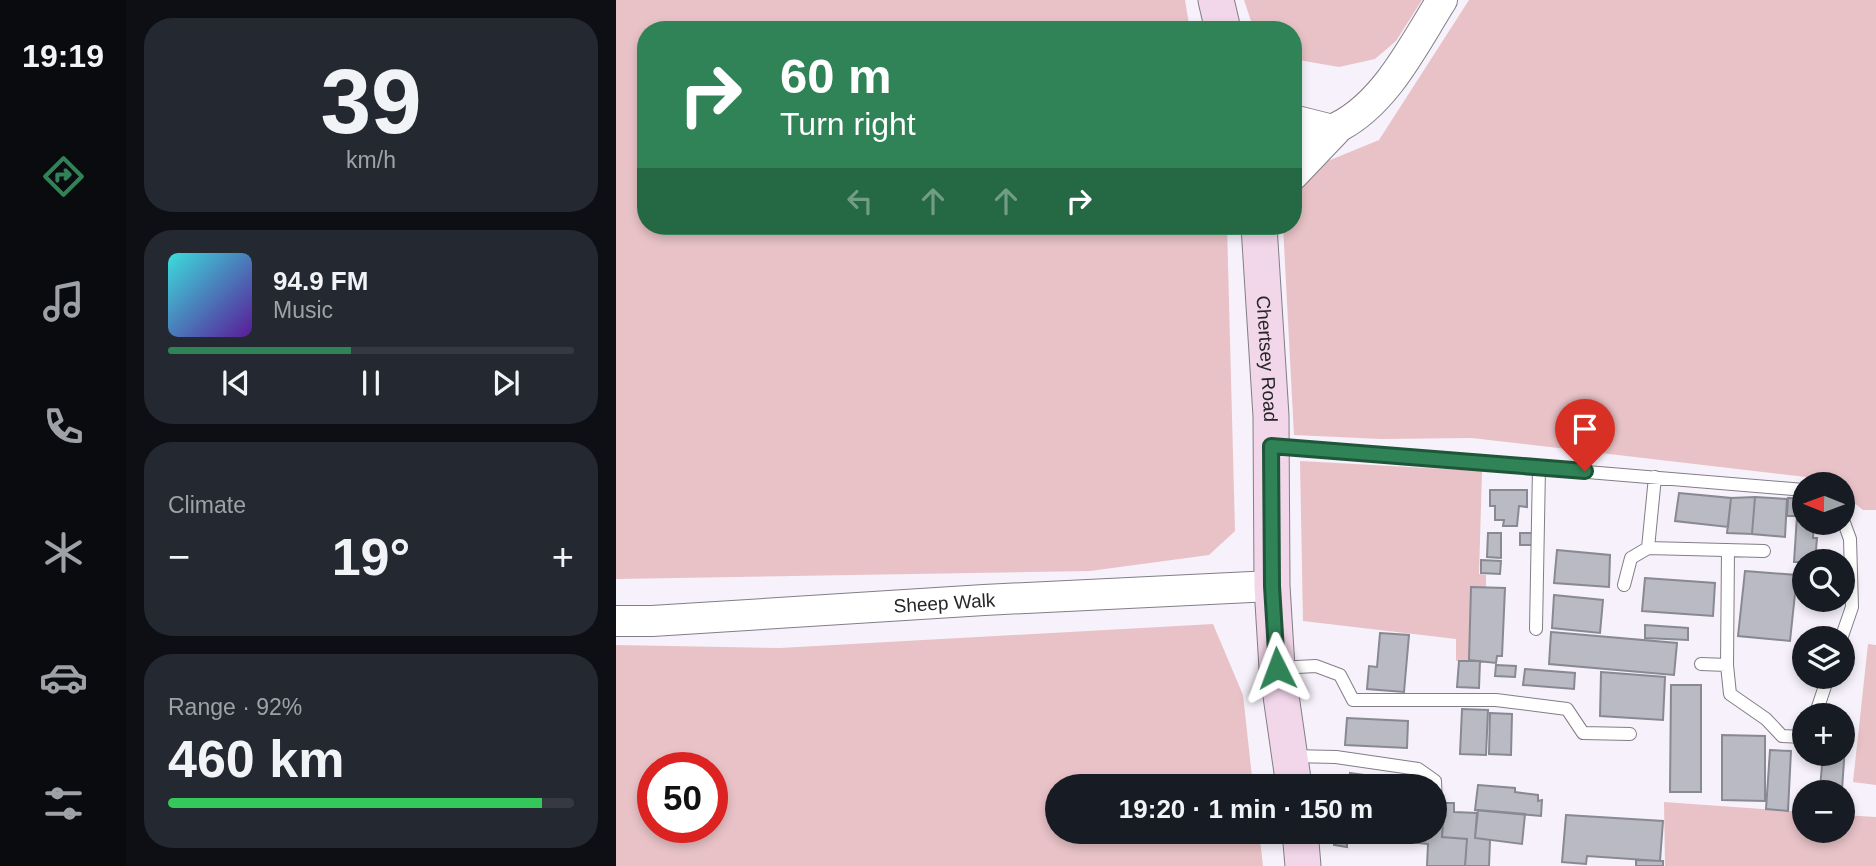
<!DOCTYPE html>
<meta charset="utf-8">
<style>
:root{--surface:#171b24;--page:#242831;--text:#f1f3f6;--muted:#9ea1a6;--line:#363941;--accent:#2f8356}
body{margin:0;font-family:Helvetica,sans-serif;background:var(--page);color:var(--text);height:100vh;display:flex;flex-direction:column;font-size:26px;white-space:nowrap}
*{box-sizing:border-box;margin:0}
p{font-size:23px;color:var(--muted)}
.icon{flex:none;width:38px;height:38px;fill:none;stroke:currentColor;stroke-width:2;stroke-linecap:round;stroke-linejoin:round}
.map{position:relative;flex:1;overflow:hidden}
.side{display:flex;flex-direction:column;gap:18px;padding:18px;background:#0d0f14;width:490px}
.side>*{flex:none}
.guide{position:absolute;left:21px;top:21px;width:665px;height:214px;border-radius:28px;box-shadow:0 4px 10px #0003;background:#2f8356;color:#fff;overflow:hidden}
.needle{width:46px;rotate:271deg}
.controls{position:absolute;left:1176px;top:472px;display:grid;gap:14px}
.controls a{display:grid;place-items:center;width:63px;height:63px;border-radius:50%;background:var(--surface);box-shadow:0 4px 10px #0003;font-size:35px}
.speed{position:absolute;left:21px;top:752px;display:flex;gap:14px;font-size:35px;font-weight:700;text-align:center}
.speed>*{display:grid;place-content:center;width:91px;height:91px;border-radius:50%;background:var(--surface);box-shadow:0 4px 10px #0003;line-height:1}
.speed .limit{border:10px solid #d22;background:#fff;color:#111}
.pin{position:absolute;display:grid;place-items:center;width:60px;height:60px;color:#fff;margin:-72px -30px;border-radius:50% 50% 50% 0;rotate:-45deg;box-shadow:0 0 7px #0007}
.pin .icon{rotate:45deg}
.me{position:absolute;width:77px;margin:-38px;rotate:357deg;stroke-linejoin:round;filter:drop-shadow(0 0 5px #0008)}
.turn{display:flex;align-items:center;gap:24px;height:147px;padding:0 28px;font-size:32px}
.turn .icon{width:91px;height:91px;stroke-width:2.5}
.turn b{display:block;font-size:49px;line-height:60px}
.lanes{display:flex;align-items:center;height:66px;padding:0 28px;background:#0003;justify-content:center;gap:35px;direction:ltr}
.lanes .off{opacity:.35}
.big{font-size:52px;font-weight:600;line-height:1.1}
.side .tile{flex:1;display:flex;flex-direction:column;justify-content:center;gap:10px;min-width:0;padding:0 24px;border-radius:28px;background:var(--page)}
.side .dial{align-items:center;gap:0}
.dial b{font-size:91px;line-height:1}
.song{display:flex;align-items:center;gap:21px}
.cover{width:84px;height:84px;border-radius:10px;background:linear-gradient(135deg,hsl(180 70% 55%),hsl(270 70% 35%))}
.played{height:7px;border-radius:4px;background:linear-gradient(90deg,var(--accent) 45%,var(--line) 45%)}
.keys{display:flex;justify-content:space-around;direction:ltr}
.heat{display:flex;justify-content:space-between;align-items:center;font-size:38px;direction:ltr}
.charge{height:10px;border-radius:5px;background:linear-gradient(90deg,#34c759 92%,var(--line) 0)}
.trip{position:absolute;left:429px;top:774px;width:402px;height:70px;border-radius:35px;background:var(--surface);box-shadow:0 4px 10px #0003;font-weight:600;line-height:70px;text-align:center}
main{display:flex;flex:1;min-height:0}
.tabs{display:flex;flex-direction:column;width:126px;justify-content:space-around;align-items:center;background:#090b0e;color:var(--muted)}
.tabs .icon{width:49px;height:49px}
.tabs .on{color:var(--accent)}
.tabs b{font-size:32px;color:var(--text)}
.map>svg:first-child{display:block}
.green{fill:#e8c2c6;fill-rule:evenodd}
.building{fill:#b9bac3;stroke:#888992;stroke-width:2}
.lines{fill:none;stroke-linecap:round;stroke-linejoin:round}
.service-casing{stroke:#827e86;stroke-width:14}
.minor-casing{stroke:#827e86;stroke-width:26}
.tertiary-casing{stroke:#827e86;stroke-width:32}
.secondary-casing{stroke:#827e86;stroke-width:37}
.service{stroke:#fff;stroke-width:12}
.minor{stroke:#fff;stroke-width:24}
.tertiary{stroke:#fff;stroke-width:30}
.secondary{stroke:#f2d6ea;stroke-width:35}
.route-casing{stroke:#1f5538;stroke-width:18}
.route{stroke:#2f8356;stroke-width:12}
.labels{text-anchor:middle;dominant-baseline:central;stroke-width:5;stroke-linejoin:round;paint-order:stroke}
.street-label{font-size:19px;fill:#262528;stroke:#fff}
</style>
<main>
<nav class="tabs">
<b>19:19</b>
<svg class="icon on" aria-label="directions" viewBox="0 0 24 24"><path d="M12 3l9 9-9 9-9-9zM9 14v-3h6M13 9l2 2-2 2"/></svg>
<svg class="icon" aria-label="music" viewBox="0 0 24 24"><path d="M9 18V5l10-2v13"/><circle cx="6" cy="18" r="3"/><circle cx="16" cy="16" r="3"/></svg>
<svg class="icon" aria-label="phone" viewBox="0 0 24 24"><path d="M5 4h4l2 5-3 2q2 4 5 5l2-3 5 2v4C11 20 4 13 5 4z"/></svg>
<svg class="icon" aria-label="climate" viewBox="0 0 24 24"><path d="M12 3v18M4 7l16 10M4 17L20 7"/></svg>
<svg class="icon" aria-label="car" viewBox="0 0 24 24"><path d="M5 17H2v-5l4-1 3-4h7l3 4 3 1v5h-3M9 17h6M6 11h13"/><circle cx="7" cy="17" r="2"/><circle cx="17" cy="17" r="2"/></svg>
<svg class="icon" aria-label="filters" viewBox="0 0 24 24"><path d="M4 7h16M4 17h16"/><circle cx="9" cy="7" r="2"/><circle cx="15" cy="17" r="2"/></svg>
</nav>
<section class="side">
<div class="tile dial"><b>39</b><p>km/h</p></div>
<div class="tile">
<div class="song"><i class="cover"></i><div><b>94.9 FM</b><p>Music</p></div></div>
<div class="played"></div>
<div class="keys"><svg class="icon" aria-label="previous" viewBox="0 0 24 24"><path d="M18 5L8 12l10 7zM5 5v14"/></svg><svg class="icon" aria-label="pause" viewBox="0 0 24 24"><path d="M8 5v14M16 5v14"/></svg><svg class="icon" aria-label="next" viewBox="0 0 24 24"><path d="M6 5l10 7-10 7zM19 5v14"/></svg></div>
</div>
<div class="tile"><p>Climate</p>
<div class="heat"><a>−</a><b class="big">19°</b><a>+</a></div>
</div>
<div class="tile"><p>Range · 92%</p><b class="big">460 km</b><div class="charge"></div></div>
</section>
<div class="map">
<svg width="1260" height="866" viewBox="0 0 1260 866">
<rect width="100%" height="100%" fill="#f6f1fa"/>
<path class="green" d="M0,0H569L574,30H30V226H611L619,531L593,555L474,571L0,579Z
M628,0H806L780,41L759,59L723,67L677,59V30H638Z
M853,0H1260V510H1247L1227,494V485H1215L1207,479L856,438L765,439L678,435L667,226H677V196L681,186L707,163L763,140Z
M684,461L866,471L863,574L870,575V588H855L853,660L840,661V639L687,621Z
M597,624L627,695L637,786H441V831H643L647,866H0V645L164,648ZM37,768H96V828H37Z
M1252,644L1260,645V785L1237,782Z
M1048,802L1188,812V831H1227V815L1260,817V866H1049Z"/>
<path class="building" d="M874,490H911V507L903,506L901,526H887L888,520H879V506H874Z
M1063,493L1115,498L1112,527L1059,521Z
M1139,497L1171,499L1169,537L1136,534Z
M1139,497L1136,534L1111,533L1115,498Z
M1172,498L1188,499V523H1198L1197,538H1201L1199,562H1178L1181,516H1171Z
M872,533H885V558L871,557Z
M904,533H919V545H904Z
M941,550L994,555L993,587L938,583Z
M865,560L885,561L884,574L865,573Z
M1129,571L1181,575L1174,641L1122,636Z
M1029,578L1099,583L1097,616L1026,611Z
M855,587L889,588L886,656H881L880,663L853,660Z
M938,595L987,600L984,633L936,628Z
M1029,625L1072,628V640L1029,638Z
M935,632L1061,643L1058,675L933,664Z
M764,633L793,635L788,692L751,689L753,666L761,667Z
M843,661H864L863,688L841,687Z
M880,665L900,666L899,677L879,676Z
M909,669L959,673L958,689L907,685Z
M985,672L1049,677L1047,720L984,716Z
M1055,685H1085V792H1054Z
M846,709L872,710L870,755L844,754Z
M874,713L896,714L895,755L873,754Z
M731,718L792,721L791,748L729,745Z
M1227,731H1230L1226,790L1204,788L1207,754H1227Z
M1106,735L1149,736V801L1106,800Z
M1154,750L1175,751L1172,811L1150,809Z
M734,773L777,779L778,775L801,778L800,786H732Z
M862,785L899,788V792L922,795V801L926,800L925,816L859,810Z
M828,803H838V812L861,813L859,838L874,840L873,866H849L851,839L826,837Z
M862,810L909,814L906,844L859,838Z
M950,815L1047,821L1044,861L971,856L970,864L946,862Z
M819,824H827L826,837L851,839L849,866H811L812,844L727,835L728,831H819Z
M719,831H728L727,835L731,836V847L718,845Z
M1020,860L1047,861V866H1020Z"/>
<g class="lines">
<g class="service-casing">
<path id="service" d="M656,446L1188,490
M1039,477L1032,548L1148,551
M1008,585L1015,558L1032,548
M920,629L923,468
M1225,639L1236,607L1234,539L1227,520
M1085,664L1111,665L1114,694L1150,719L1166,736L1188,737
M1111,665L1112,550
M662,668L700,666L724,675L737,700H880L951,709L967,733L1014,734
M1199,716L1212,677
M675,756L720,757L802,769L819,781L820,807"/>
</g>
<g class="minor-casing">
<path id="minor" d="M677,117L721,128"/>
</g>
<g class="tertiary-casing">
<g id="tertiary">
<path d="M677,143C692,138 710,134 724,126C771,101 798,44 826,0"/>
<path d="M677,175L719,131"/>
<path id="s1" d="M0,621H36L368,600L656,586"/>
</g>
</g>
<g class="secondary-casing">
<g id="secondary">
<path d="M600,0L607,30"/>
<path id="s2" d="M643,226L655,416L656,586L661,668L678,786"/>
<path d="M684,831L687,866"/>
</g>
</g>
<use href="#service" class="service"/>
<use href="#minor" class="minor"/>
<use href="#tertiary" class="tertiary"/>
<use href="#secondary" class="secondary"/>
</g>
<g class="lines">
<g class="route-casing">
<path id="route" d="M661,668L656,586L655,446L969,471"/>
</g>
<use href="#route" class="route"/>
</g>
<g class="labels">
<g class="street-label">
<text stroke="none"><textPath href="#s2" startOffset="133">Chertsey Road</textPath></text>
<text stroke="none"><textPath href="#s1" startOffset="329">Sheep Walk</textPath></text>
</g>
</g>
</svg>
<div class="controls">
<a><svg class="needle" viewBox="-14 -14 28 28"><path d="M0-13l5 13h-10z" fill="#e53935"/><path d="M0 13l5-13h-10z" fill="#9ea1a6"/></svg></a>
<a><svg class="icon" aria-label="search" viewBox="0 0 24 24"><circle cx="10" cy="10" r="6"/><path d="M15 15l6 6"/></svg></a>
<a><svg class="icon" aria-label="layers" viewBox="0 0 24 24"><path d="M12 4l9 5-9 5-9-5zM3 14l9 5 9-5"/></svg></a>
<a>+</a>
<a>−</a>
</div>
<div class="speed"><div class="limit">50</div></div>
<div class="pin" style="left:969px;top:471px;background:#d93025"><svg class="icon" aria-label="arrive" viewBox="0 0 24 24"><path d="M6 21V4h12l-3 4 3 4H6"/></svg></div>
<svg class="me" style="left:661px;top:668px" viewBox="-20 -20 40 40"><path d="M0-17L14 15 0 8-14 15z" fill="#2f8356" stroke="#fff" stroke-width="4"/></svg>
<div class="trip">19:20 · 1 min · 150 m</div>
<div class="guide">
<div class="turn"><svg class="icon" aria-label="right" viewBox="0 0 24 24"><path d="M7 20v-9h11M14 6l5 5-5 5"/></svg><div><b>60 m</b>Turn right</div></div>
<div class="lanes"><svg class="icon off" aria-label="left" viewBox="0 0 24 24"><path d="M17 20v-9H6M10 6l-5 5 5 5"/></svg><svg class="icon off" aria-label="ahead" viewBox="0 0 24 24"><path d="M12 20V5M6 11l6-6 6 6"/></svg><svg class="icon off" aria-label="ahead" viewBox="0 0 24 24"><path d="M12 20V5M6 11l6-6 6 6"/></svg><svg class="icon" aria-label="right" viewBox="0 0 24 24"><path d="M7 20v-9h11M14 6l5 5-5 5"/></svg></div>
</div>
</div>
</main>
